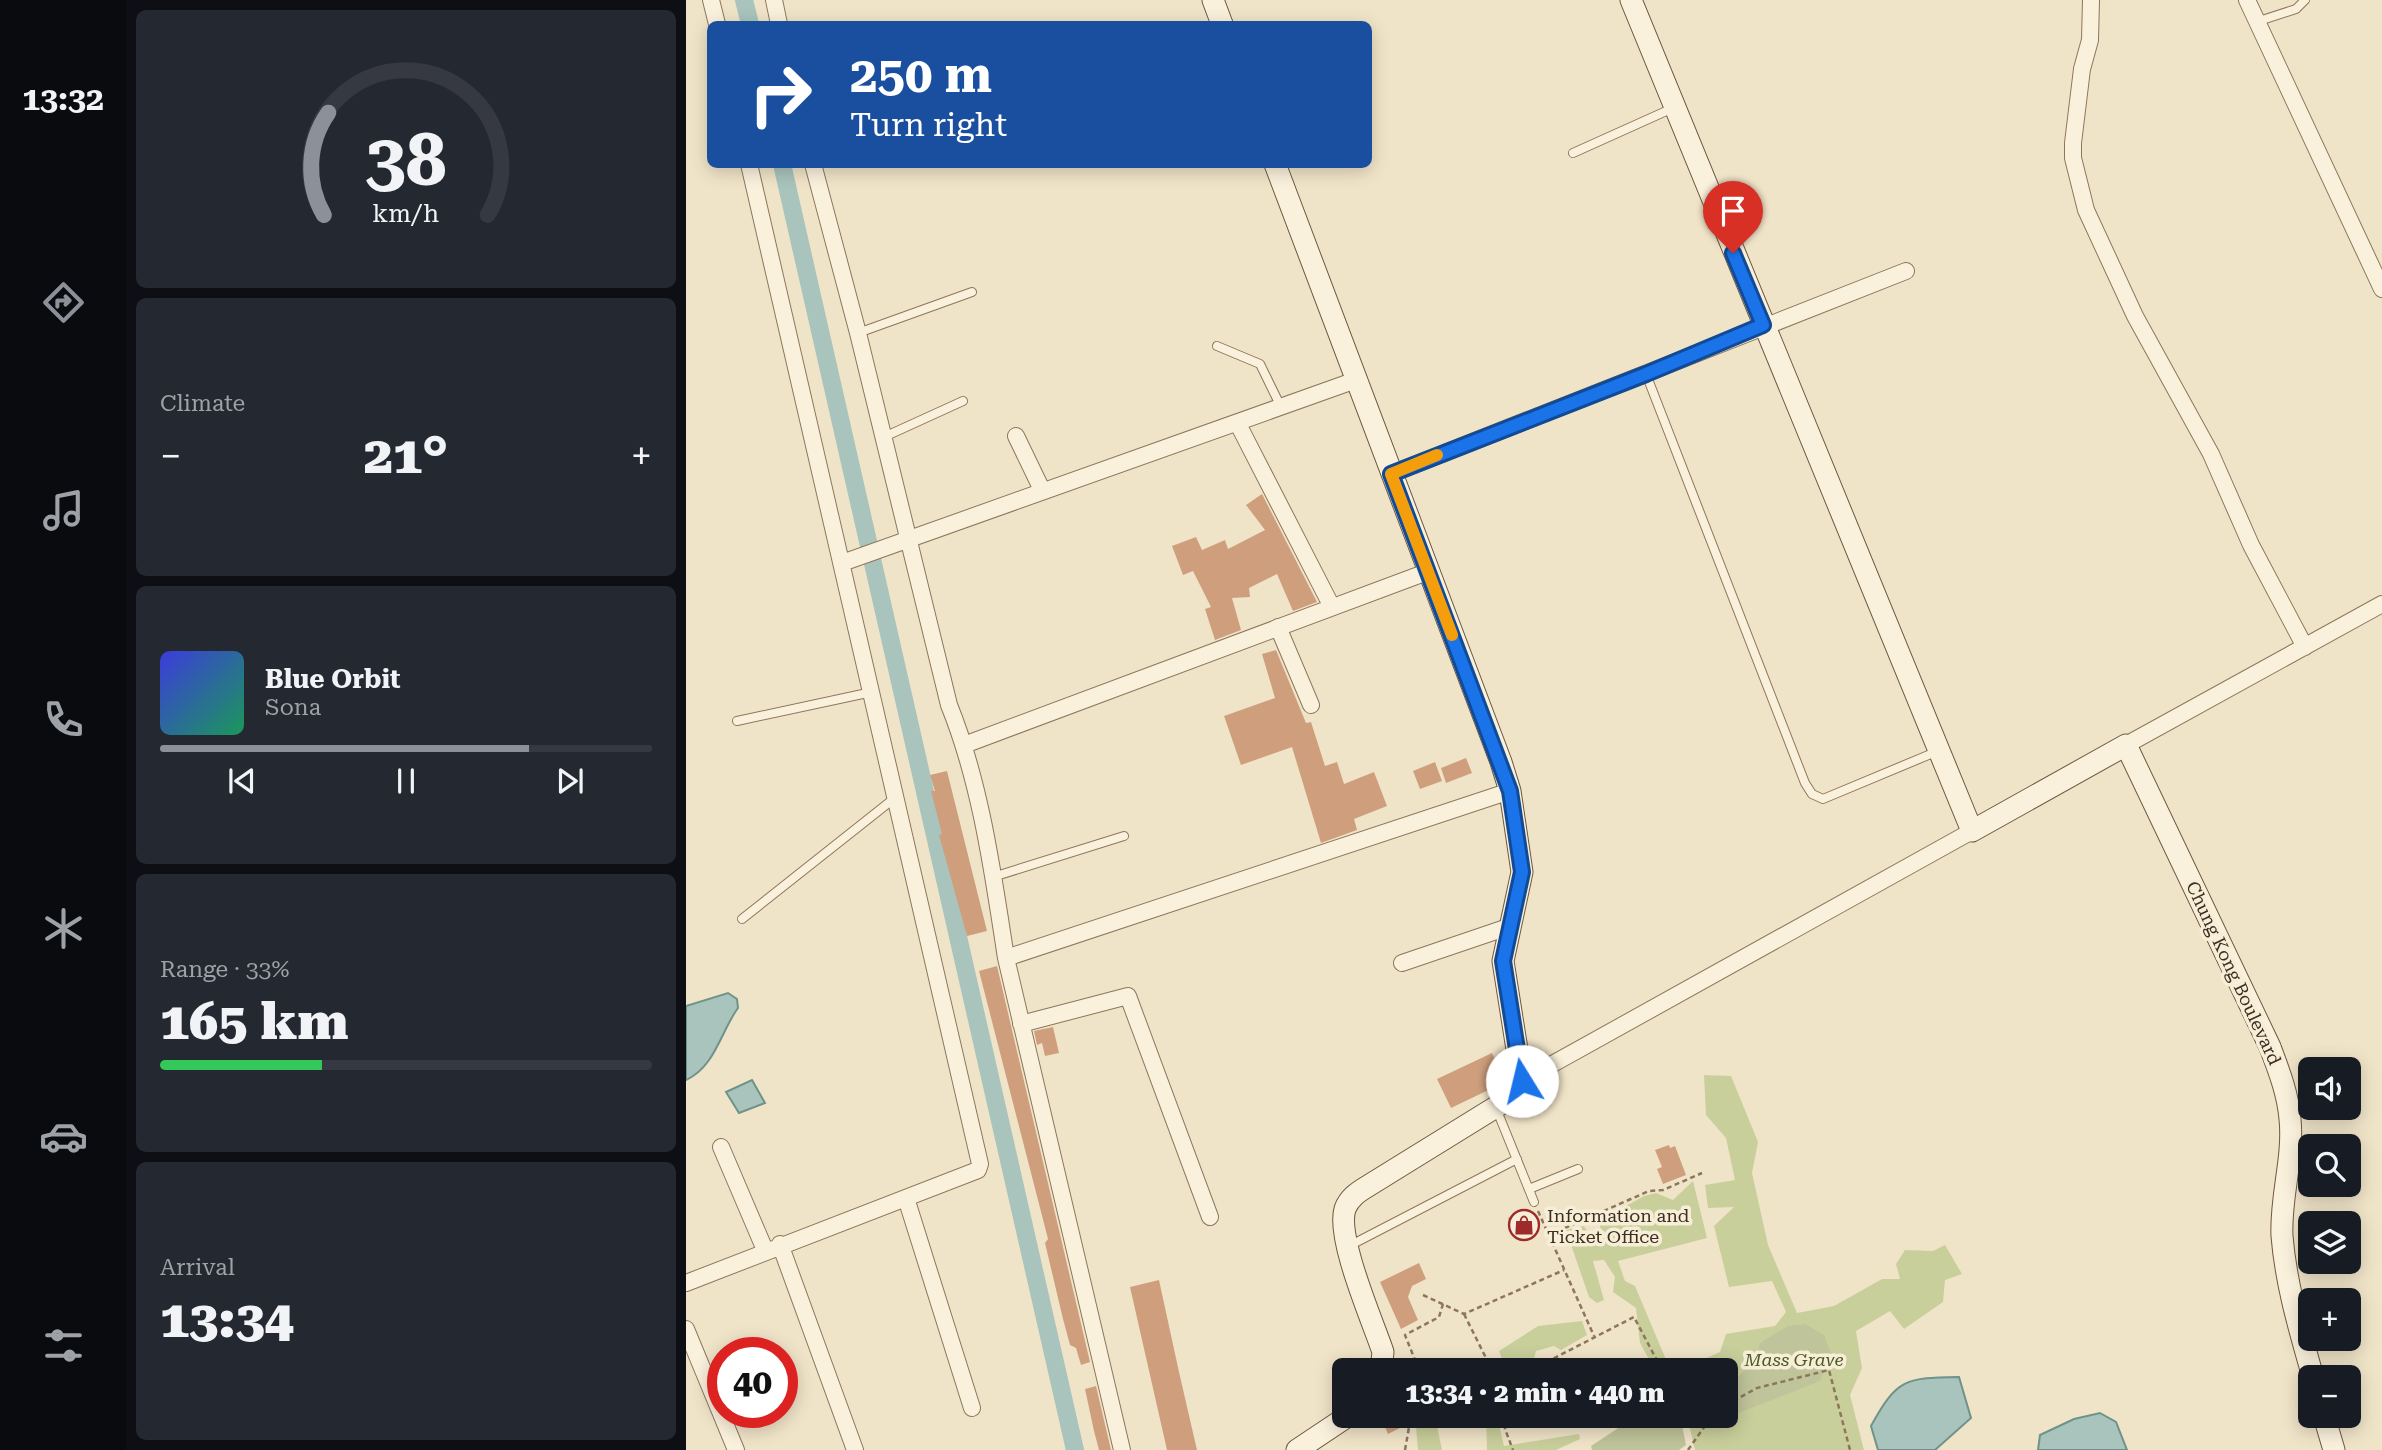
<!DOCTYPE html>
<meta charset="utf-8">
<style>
:root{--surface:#171b24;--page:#242831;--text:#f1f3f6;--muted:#9ea1a6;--line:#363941;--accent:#8c9099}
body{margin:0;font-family:"Roboto Serif",serif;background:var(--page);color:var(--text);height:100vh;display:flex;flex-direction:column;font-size:26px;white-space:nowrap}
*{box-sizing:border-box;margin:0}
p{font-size:23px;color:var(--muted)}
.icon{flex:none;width:38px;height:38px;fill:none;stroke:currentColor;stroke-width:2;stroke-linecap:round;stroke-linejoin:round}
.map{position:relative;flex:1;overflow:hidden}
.details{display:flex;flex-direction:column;gap:10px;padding:10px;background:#0d0f14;width:560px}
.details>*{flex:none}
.banner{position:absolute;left:21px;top:21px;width:665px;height:147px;border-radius:10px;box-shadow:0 4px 18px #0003;background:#1a4fa0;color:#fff;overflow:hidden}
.buttons{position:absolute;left:1612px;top:1057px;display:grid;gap:14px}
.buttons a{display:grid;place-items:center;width:63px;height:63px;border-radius:10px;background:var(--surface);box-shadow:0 4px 18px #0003;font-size:35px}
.speed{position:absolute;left:21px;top:1337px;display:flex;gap:14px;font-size:35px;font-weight:700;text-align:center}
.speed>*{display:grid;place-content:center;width:91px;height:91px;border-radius:50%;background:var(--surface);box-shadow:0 4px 18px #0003;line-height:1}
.speed .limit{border:10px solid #d22;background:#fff;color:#111}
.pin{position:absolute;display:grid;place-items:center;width:60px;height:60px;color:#fff;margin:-72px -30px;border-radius:50% 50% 50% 0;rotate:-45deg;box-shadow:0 0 7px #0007}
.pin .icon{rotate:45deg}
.me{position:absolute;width:77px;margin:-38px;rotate:351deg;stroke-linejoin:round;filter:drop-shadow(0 0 5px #0008)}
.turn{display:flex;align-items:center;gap:24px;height:147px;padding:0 28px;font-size:32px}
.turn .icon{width:91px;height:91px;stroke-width:2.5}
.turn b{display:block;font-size:49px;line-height:60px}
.big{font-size:52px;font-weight:800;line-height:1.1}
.details .card{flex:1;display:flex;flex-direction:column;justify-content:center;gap:10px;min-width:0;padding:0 24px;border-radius:10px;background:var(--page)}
.details .dial{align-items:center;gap:0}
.dial svg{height:182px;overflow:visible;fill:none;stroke:var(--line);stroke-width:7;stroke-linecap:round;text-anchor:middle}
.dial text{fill:var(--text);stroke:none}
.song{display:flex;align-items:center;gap:21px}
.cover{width:84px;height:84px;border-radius:10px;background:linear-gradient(135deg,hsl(240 70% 55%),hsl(150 70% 35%))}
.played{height:7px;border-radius:4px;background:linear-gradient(90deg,var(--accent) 75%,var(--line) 75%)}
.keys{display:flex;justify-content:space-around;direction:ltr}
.heat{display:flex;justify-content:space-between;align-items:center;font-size:38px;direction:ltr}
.charge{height:10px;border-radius:5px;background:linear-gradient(90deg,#34c759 33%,var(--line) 0)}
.trip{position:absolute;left:646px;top:1358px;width:406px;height:70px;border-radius:10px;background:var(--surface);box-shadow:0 4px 18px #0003;font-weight:800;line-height:70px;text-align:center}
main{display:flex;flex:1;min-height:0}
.tab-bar{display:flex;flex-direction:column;width:126px;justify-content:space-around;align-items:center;background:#090b0e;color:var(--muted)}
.tab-bar .icon{width:49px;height:49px}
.tab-bar .current{color:var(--accent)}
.tab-bar b{font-size:32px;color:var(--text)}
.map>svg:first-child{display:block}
.green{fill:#c9cf9b}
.cemetery{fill:#bfc49a}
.water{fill:#a9c4bc;stroke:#6f938a;stroke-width:2}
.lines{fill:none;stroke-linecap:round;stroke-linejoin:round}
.canal{stroke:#a9c4bc;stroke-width:18}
.building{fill:#cf9f7d}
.lane-casing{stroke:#8d765c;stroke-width:10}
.street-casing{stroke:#8d765c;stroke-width:18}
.secondary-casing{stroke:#6f573f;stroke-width:23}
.path{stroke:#8d765c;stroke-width:2.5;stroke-dasharray:5 3.5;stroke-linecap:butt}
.lane{stroke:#faf1dc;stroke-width:8}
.street{stroke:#faf1dc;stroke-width:16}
.secondary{stroke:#faf1dc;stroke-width:21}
.route-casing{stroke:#114b97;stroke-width:18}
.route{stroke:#1a73e8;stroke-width:12}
.slow{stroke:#f59e0b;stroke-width:12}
.labels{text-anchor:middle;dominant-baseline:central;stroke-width:7;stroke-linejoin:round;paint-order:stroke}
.street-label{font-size:18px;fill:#3d2e20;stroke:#f7eed8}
.poi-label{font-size:18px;fill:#3d2e20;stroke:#f7eed8;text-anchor:start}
.park-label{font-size:18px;font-style:italic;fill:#4d5a26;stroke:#f7eed8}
</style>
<main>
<nav class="tab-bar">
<b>13:32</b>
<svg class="icon current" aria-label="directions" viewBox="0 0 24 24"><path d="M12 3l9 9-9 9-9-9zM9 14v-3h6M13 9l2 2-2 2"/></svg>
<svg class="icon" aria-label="music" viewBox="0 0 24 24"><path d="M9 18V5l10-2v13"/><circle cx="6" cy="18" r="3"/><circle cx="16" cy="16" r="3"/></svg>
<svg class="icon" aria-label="phone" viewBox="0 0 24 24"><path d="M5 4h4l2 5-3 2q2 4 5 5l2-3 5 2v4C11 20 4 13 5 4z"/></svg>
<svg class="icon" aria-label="climate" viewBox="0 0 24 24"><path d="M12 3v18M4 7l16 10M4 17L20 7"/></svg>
<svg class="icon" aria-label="car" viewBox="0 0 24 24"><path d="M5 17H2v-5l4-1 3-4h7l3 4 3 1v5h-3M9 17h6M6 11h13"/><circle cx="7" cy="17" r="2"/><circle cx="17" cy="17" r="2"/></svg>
<svg class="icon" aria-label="filters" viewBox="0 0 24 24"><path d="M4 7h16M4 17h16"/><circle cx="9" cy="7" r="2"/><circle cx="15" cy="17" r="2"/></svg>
</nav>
<section class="details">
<div class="card dial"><svg viewBox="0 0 100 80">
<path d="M14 69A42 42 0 1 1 86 69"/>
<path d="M14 69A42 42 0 0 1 16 24" stroke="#8c9099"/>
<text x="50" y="56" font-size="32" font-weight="700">38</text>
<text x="50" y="72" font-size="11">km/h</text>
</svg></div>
<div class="card"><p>Climate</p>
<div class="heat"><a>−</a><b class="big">21°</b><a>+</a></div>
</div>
<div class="card">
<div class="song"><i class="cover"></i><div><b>Blue Orbit</b><p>Sona</p></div></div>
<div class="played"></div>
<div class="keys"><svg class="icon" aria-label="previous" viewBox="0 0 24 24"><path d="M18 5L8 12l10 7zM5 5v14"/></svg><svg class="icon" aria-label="pause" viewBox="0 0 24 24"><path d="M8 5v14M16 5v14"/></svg><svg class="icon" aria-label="next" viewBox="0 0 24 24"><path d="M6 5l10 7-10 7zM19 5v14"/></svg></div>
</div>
<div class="card"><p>Range · 33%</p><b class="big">165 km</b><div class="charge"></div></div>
<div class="card"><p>Arrival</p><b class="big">13:34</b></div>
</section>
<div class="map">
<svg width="1696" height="1450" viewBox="0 0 1696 1450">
<rect width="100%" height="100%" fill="#f0e4c8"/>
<path class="green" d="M1018,1075L1045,1076L1072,1142L1066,1173L1082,1245L1111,1313L1148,1306L1196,1279H1214L1210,1264L1219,1250L1247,1251L1259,1245L1276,1274L1259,1280L1257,1302L1218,1329L1204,1311L1170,1331L1176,1368L1164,1395L1178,1450H1009L1002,1420L998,1416H1040V1370H969L954,1343L950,1308L927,1292L929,1277L918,1260L907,1261L918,1300L911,1303L903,1297L880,1230L898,1226L905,1238L916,1237L913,1221L958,1196L970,1193L987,1200L1007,1181L1021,1238L932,1261L939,1281L949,1286L981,1362L998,1368L1034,1352L1040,1334L1089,1326L1100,1312L1086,1281L1043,1287L1028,1226L1048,1207L1022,1208L1019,1185L1049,1180L1040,1138L1020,1115Z
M896,1321L901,1335L875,1350L868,1346L850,1351L848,1359L834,1370H807L817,1362L813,1351L852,1326Z
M729,1416L751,1426L756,1450H732Z
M800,1416H811L818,1446L893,1434L894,1439L870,1450H801Z"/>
<path class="cemetery" d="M1119,1324L1138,1335L1145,1354L1134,1381L1047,1415L1040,1391C1055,1367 1066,1374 1074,1343L1102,1326Z
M961,1416H988L996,1425L1000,1445L993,1450H906L905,1446L940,1423Z"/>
<path class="water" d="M42,993L51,999L52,1008C35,1031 29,1067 0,1080V1006Z
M66,1080L79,1103L53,1113L40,1092Z
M1273,1377L1285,1418L1249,1450H1192L1185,1426C1211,1378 1220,1378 1273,1377Z
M1414,1413L1430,1422L1441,1450H1352L1354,1435L1388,1419Z"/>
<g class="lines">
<path class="canal" d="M58,0L64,24
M96,164L389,1450"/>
</g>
<path class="building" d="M576,494L631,602L607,611L591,574L563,588L564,597L546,598L555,630L529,640L519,609L525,607L507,571L497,575L486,546L510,537L516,550L539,540L542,549L579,530L560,505Z
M590,650L620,723L625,722L639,766L651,762L658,784L688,772L701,806L668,819L671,830L635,843L606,747L555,765L538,716L589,698L576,654Z
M780,758L786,773L760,783L755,768Z
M749,762L756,781L734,789L727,771Z
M261,771L301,931L281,936L253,835L256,834L245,791H249L244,775Z
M311,966L404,1362L395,1365L390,1348L384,1345L377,1319L359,1243L362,1239L293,971Z
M367,1027L373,1053L359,1056L356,1043L351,1045L348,1031Z
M806,1053L819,1082L765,1108L751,1079Z
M983,1145L984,1148L989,1146L1000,1175L977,1184L971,1169L976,1167L969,1150Z
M842,1209L853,1232L833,1241L822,1218Z
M733,1263L740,1279L726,1286L722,1297L732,1320L715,1329L694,1282Z
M473,1280L493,1372L511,1450H481L444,1287Z
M410,1386L425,1450H413L408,1431L399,1389Z
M707,1416H711L716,1427L702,1434L696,1420Z"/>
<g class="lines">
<g class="lane-casing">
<path id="lane" d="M1570,22L1610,9L1619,0
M887,153L987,108
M172,333L286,292
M531,346L574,364L594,405
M960,374L1119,783L1126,794L1137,799L1252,751
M198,437L277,401
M51,721L186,692
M307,877L438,836
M56,919L210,797
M810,1108L848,1202
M843,1189L892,1169
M663,1246L831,1159"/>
</g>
<g class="street-casing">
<path id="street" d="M25,0L31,24
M88,0L93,24
M1405,0L1404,40L1396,69L1387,143V158L1400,210L1449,316L1525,454L1565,545L1619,647
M1561,0L1696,289
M127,164L172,333L263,705C295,784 307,874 320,958L436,1450
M552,424L646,607
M330,436L356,490
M705,474L1220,271
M156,563L670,380
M592,627L625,705
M278,745L741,572
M1440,745L1696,604
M320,958L824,791
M716,963L825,926
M335,1024L442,996L524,1217
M836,1081L1286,831
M35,1147L79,1250
M220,1198L286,1408
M94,1244L169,1450
M0,1283L292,1170L294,1164L63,164
M0,1329L50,1450"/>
</g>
<g class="secondary-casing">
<path id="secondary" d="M527,0L536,24
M945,0L1286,831L1440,745L1584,1047C1593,1071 1602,1094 1604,1119C1608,1158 1594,1197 1596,1236C1600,1285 1614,1331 1627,1377
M589,164L815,762L824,791L836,872L817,961L836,1081L826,1097L682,1186C672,1192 663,1198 659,1209C650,1238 687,1322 697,1352L695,1370
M1638,1416L1648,1450
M611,1450L662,1416"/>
</g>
<path class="path" d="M852,1211L908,1336
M863,1235L963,1191L977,1190L1016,1173
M737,1295L778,1314L878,1270
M778,1314L806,1370
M733,1370L719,1335L753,1317L757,1304
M845,1370L948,1317L976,1370
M1040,1405L1071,1388L1143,1370L1164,1450
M822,1416L819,1429L827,1450
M719,1450L725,1416
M1002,1450L1026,1416"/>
<use href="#lane" class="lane"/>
<use href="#street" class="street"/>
<use href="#secondary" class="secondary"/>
</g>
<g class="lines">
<g class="route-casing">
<path id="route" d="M836,1081L817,961L836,872L824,791L705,474L960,374L1077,325L1047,253"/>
</g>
<use href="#route" class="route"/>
<path class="slow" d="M751,455L705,474L766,635"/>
</g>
<defs>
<g id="shop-ring" transform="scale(1.575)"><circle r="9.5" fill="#f7eed8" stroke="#9e2a2b" stroke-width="1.5"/><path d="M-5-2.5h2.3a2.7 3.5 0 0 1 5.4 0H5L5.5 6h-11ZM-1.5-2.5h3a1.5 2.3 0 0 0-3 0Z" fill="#9e2a2b"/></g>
</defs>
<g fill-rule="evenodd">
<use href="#shop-ring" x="838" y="1225"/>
</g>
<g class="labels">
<g class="street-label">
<text transform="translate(1548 973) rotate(65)">Chung Kong Boulevard</text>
</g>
<g class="poi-label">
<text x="861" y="1215">Information and<tspan x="861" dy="21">Ticket Office</tspan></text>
</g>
<g class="park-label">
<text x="1108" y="1359">Mass Grave</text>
</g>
</g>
</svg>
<div class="buttons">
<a><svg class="icon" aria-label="sound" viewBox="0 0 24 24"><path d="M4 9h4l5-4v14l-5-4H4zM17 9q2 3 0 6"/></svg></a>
<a><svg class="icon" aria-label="search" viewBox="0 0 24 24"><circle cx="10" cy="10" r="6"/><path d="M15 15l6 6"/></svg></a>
<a><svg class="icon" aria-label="layers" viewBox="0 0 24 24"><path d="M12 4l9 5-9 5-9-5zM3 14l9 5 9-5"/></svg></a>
<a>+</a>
<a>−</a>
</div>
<div class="speed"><div class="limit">40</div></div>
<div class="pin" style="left:1047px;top:253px;background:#d93025"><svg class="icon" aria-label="arrive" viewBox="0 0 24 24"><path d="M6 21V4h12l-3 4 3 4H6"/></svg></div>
<svg class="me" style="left:836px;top:1081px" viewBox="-20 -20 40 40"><circle r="19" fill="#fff"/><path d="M0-13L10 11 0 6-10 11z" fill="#1a73e8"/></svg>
<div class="trip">13:34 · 2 min · 440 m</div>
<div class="banner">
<div class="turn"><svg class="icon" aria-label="right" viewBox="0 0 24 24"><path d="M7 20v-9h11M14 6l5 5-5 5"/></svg><div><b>250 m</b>Turn right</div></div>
</div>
</div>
</main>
